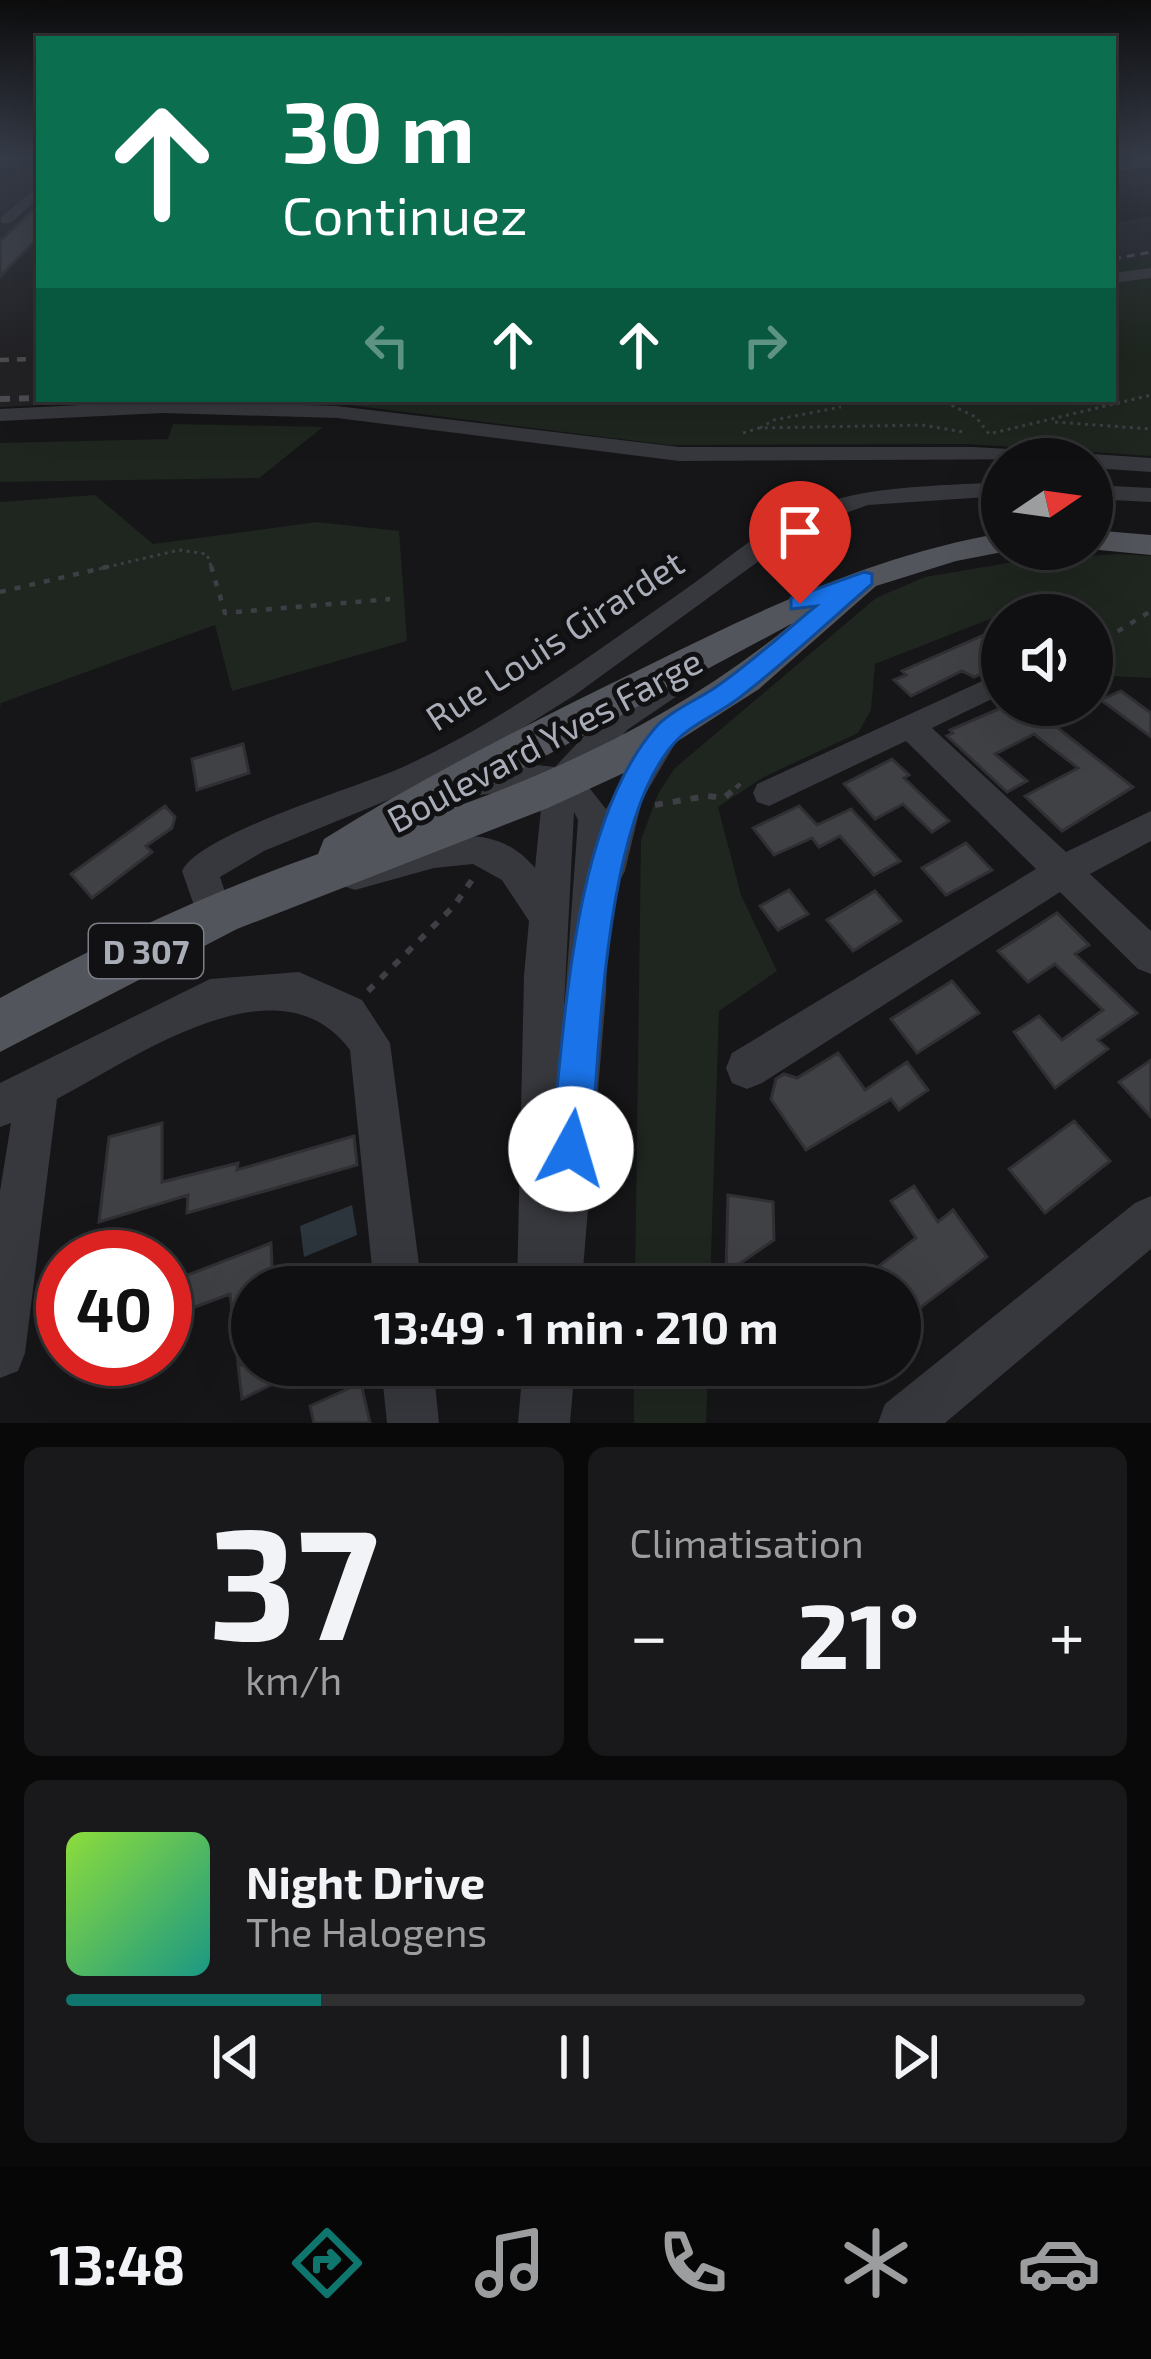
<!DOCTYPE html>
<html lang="fr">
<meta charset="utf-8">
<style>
:root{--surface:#101012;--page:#19191b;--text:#f1f3f6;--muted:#9c9d9f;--line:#303032;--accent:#0f766e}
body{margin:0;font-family:"Exo 2",sans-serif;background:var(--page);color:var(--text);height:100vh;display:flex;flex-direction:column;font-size:45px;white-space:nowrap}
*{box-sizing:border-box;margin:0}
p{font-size:39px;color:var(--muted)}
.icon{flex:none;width:66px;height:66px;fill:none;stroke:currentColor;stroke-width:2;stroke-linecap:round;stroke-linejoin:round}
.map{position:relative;height:1423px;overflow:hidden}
.panel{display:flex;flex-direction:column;gap:24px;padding:24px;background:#09090a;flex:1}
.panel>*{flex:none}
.top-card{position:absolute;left:36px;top:36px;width:1080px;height:366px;border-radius:0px;box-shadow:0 12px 48px #0002,0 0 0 3px var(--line);background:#0b6e4f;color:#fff;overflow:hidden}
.needle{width:78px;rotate:77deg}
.buttons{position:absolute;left:981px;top:438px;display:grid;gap:24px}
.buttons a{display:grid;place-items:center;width:132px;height:132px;border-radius:50%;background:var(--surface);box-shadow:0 12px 48px #0002,0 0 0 3px var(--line);font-size:60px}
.speed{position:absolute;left:36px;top:1230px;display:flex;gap:24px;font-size:60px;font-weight:700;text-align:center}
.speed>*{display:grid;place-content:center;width:156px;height:156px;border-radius:50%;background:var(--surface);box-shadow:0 12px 48px #0002,0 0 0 3px var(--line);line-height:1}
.speed .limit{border:18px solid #d22;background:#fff;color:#111}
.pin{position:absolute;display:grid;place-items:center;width:102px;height:102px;color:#fff;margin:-123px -51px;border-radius:50% 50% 50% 0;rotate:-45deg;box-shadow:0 0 12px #0007}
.pin .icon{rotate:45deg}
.me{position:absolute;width:132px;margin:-66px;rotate:6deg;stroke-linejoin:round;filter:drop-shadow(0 0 9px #0008)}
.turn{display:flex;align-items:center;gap:42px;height:252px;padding:0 48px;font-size:54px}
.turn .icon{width:156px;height:156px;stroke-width:2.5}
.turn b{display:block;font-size:84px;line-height:102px}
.lanes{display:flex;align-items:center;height:114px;padding:0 48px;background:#0003;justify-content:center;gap:60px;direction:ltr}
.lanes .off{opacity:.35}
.big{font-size:90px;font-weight:700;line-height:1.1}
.panel .card{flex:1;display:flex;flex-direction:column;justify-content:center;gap:18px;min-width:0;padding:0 42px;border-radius:18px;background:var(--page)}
.panel .dial{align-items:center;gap:0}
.dial b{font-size:156px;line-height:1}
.song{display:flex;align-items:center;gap:36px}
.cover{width:144px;height:144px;border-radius:18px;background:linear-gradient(135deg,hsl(90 70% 55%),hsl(170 70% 35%))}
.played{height:12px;border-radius:6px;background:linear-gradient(90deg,var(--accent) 25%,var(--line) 25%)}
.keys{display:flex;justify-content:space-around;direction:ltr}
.heat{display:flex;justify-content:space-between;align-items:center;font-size:66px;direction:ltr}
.panel .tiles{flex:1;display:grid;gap:24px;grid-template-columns:1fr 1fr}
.card:last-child{grid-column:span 2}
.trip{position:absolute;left:231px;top:1266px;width:690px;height:120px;border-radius:60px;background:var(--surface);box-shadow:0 12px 48px #0002,0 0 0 3px var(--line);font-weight:700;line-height:120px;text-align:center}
.menu{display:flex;height:192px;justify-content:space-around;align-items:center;background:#060607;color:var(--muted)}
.menu .icon{width:84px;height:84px}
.menu .selected{color:var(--accent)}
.menu b{font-size:54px;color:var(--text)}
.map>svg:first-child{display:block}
.built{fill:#222225}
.green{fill:#1e261f}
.water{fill:#2c353c}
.building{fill:#404145;stroke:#303034;stroke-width:3}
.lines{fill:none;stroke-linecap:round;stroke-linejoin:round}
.path-far2{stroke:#3d3f44;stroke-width:3;stroke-dasharray:3 4.5;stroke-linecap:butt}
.path-far1{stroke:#3d3f44;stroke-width:4.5;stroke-dasharray:6 9;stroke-linecap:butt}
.path{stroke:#3d3f44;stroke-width:6;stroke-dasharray:8 10;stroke-linecap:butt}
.minor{fill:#37383d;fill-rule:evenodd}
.major{fill:#53555c;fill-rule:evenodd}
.rail-far2{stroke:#4a4c52;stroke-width:3;stroke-dasharray:8 6;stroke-linecap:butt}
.rail-far1{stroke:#4a4c52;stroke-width:4.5;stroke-dasharray:9 8;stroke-linecap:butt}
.rail{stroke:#4a4c52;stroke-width:6;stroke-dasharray:10 9;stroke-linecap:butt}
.route{fill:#1a73e8;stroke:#114b97;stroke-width:3}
.labels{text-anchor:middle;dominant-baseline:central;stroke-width:10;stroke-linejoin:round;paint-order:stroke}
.shield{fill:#111113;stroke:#7b7e86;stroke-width:3}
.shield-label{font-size:33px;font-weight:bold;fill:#a8adb8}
.street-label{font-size:36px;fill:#a8adb8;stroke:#111113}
</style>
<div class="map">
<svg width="1151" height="1423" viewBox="0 0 1151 1423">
<rect width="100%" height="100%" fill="#161618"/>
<path class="built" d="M0,158H39V399H158L0,407Z
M1151,216V257L1113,264V223Z"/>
<path class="green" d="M1151,257V456L967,444L669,445L341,404L345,399H1113V264Z
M173,424L323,427L259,478L0,482V443L168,439Z
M95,495L153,544L317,522L399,531L407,641L232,691L215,625L1,703L0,708V502Z
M1119,554L1151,556V678L1110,676L1092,663V615H1002V621L990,619L875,664L871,710L858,733L764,777L718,807L741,895L777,971L719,1011L710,1287H635L641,840L658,794L674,769L876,598L925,577L1025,560Z
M634,1365H708L706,1423H634Z"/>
<path class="water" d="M352,1205L357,1235L304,1257L300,1226Z"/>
<path class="building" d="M39,205V236L0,277V241Z
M1002,627V664L974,677L962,671L911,696L894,680L906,675L902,671Z
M1121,691L1151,713V737L1101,700Z
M1008,705H1070L1045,718L1133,787L1062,831L1025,796L1078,768L1034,734L995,754L1027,781L1007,792L947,736L953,733L950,730Z
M243,744L249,773L197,790L192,759Z
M892,759L909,775L904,778L949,821L932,832L903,804L875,819L844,784Z
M165,806L175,817L172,828L146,846L152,852L92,898L71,874Z
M799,806L817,825L851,809L900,861L874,875L840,836L819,847L812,838L774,855L753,828Z
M966,843L992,870L946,895L922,868Z
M789,890L808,914L778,930L760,906Z
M875,891L901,921L853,951L827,920Z
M1057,913L1089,945L1075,954L1137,1013L1098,1040L1108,1049L1055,1088L1014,1032L1039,1016L1062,1040L1103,1010L1055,964L1028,982L998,951Z
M952,981L979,1013L917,1053L891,1019Z
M838,1053L865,1090L907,1062L928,1090L899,1110L891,1099L806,1150L771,1099L776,1079L784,1074L797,1078Z
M1151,1060V1117L1119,1082Z
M1074,1121L1110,1161L1045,1213L1009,1169Z
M162,1123V1182L238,1163L237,1170L354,1136L357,1165L187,1213L188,1195L99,1222L109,1137Z
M914,1186L938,1222L953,1210L987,1257L912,1314L900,1287H895L880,1265L916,1238L891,1201Z
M728,1195L773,1202L774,1240L726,1273Z
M271,1243L273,1287H252V1361L238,1362L230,1294L184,1311L185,1276Z
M238,1365H312L242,1399Z
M361,1383L370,1423H314L310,1406Z"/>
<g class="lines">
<path class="path-far2" d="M938,399L976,417L989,434
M1055,422L1151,429
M760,428L774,420L841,407
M743,433L759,428L922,425L964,432
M993,433L1151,395
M1027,550L1040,549
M99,569L179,550L207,554L212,569"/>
<path class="path-far1" d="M211,566L225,613L390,599
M0,592L111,566
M1092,647L1151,611
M736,788L741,783"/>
<path class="path" d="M655,805L707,796L724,798L739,785
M368,991L454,906L474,877"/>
<path class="minor" d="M1151,159V167L1113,171V163Z
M39,186V197L11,223H1V217Z
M1151,268V278L1113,283V273Z
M163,401L337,406L679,447H973L1062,452L1073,459L679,461L337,418L163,413L0,421V409Z
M1092,454L1151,458V472L1092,468V459H1082Z
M1002,482V496L868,505L804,528L575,695L508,737L427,784L264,851L220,877L234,919L229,931L216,936L203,931L182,871C200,833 359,787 403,767C505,720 598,650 690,586C721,564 753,536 787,518C853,484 930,487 1002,482Z
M1092,485L1151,488V502L1092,499Z
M1002,672V694L932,728L1066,852L1151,811V841L1090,874L1151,931V974L1138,969L1060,892L762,1083L747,1089L732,1083L726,1068L732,1053L1036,869L906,741L769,806L757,802L753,793L757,784Z
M673,674L683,678L688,685L683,692L627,730L583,780L606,809L656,724H678L682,732L642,800L625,871L619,882L609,885L606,995L582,1281L580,1287H517L524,976L529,921L502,880L473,864L434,868L355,890L343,886L337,875L343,864L355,860C416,847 486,809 535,868L543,789C516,785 483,800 463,793L458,784L463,775L509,762L555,767L605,714ZM574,812L578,820L563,1027Z
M299,972L362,1000L390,1043L422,1287H374L350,1050C279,954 135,1058 57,1099L25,1353L18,1371L0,1378V1191L11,1123L0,1127V1083L210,979Z
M1151,1196V1249L945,1423H878L885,1404L1135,1203Z
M381,1365H433L439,1423H387Z
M523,1365H575L570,1423H518Z"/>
<path class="major" d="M1092,530L1151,535V555L1089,549Z
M1002,533V549L1013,550L956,561L876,586L759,689L639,766L548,808L237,929L0,1052V998C102,942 208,893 318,854L324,839C425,776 530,723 637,671C756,612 870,556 1002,533ZM793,623C687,710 570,767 441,812Z"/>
<path class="rail-far2" d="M1113,259L1151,252"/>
<path class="rail-far1" d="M0,360L39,359"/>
<path class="rail" d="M0,399L39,398"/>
</g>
<linearGradient id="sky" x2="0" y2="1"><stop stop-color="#0c0c0d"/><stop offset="0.44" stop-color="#363c48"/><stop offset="1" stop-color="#363c48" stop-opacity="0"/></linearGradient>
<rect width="1151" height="357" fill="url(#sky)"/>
<path class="route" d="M864,572L872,574V584C828,622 785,663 739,698C720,713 694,723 678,739C604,813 600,1046 591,1149L585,1163L571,1169L557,1163L551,1149C565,1024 572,825 655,728C670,711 697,700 716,687C751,663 783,633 816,606L791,609V598Z"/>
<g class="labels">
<rect class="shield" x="89" y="924" width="114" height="54" rx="9"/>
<g class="shield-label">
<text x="146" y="951">D 307</text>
</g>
<g class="street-label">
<text transform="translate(554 639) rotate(-33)">Rue Louis Girardet</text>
<text transform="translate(544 739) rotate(-28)">Boulevard Yves Farge</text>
</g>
</g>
</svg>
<div class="buttons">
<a><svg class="needle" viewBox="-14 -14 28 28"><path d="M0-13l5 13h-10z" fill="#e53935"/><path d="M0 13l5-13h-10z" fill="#9c9d9f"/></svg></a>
<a><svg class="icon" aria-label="sound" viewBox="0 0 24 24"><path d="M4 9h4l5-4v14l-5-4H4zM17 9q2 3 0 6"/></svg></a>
</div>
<div class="speed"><div class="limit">40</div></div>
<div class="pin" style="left:800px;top:604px;background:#d93025"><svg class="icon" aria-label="arrive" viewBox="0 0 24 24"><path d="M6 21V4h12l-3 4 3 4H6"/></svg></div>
<svg class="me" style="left:571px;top:1149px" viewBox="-20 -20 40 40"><circle r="19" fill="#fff"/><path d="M0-13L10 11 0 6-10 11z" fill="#1a73e8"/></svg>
<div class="trip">13:49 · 1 min · 210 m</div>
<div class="top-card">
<div class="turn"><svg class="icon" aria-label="ahead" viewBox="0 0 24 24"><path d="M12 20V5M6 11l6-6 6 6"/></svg><div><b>30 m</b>Continuez</div></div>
<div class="lanes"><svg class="icon off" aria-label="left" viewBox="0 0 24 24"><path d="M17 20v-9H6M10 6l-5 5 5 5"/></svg><svg class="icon" aria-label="ahead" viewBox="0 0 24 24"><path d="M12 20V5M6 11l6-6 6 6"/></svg><svg class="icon" aria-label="ahead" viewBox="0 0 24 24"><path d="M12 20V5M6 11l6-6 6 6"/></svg><svg class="icon off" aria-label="right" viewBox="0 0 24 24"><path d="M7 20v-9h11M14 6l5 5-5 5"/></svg></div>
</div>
</div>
<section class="panel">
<div class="tiles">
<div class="card dial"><b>37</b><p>km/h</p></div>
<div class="card"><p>Climatisation</p>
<div class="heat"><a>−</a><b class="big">21°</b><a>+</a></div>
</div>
<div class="card">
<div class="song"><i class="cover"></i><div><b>Night Drive</b><p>The Halogens</p></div></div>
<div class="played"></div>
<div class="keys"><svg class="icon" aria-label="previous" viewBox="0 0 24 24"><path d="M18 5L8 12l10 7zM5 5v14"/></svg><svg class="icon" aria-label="pause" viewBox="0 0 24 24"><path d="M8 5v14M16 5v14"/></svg><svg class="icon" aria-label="next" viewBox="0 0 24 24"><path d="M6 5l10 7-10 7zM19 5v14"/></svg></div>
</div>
</div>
</section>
<nav class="menu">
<b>13:48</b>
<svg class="icon selected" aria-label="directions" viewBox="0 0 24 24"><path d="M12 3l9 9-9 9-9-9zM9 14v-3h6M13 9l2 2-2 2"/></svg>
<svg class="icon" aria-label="music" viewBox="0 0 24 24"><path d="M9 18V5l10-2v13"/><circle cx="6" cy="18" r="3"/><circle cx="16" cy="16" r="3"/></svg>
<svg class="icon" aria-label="phone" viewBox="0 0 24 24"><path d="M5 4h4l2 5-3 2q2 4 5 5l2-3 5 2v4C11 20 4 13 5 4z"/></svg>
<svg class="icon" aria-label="climate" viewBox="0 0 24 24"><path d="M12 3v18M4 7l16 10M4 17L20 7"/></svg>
<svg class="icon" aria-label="car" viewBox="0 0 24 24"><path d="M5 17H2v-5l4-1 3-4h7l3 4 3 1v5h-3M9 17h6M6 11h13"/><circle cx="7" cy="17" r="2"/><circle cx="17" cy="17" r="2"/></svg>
</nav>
